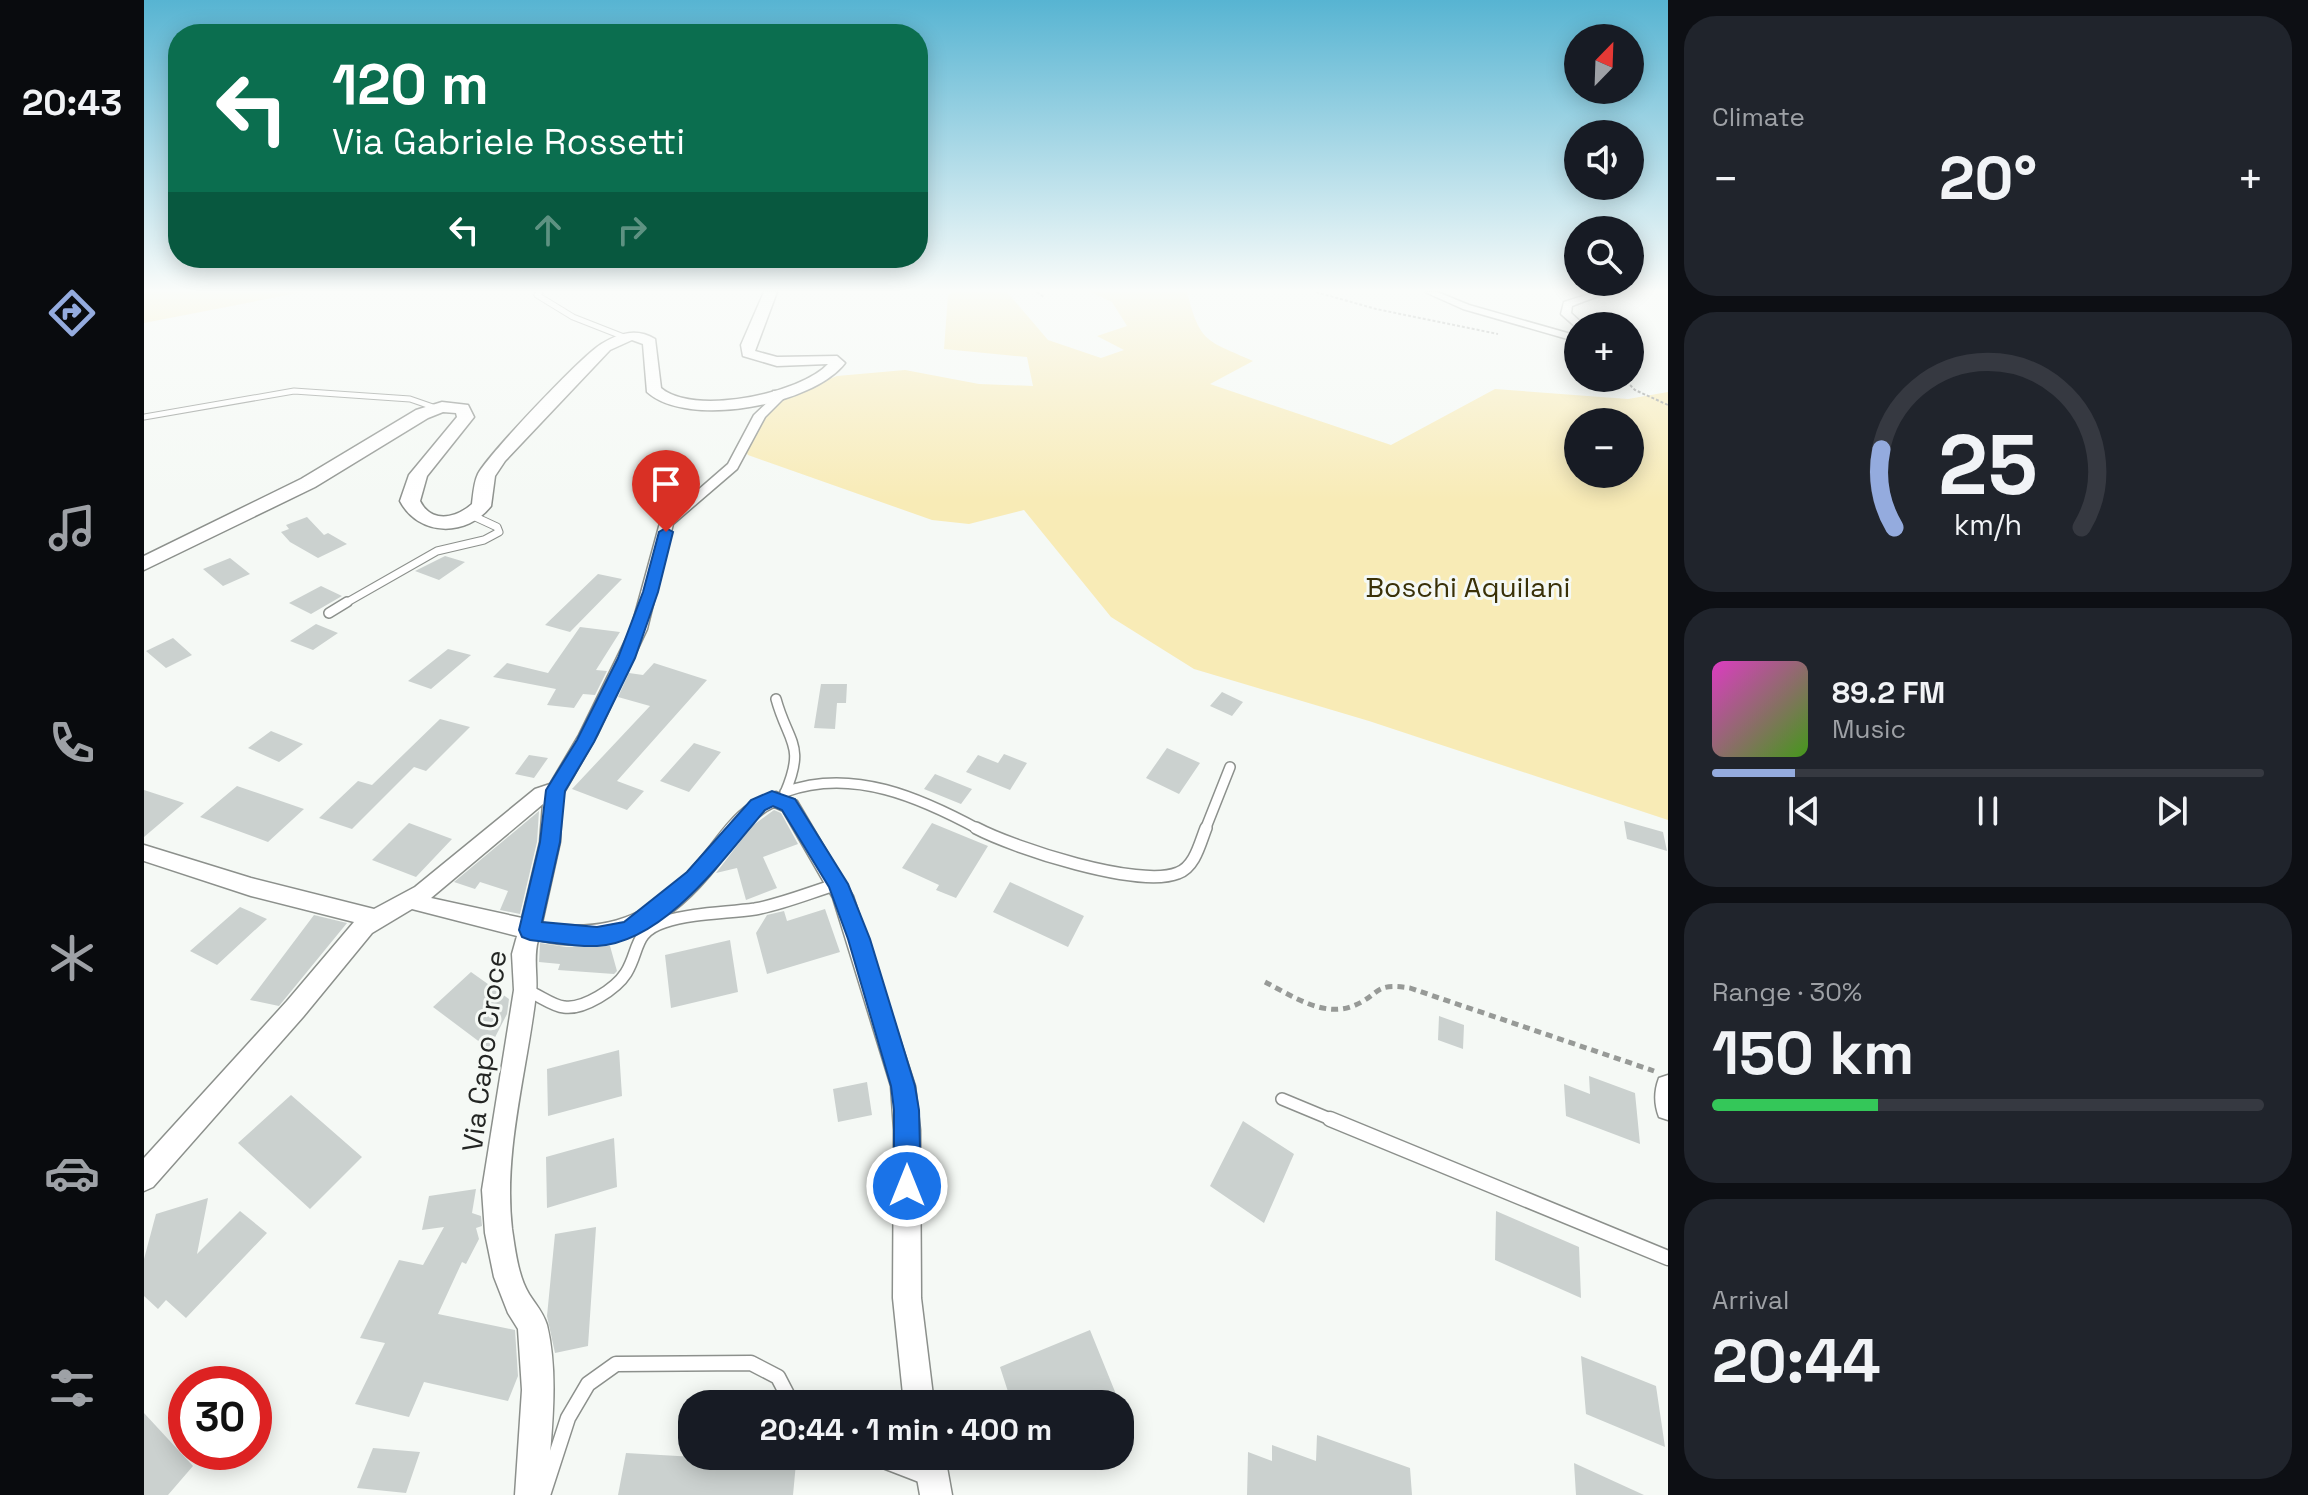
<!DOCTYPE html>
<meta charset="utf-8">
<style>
:root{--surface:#171b24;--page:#20242c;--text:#f1f3f6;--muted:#9ea1a6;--line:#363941;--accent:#94abde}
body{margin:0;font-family:"Space Grotesk",sans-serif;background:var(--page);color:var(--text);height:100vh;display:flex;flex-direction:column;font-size:30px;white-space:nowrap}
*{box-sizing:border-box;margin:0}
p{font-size:26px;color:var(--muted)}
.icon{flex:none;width:44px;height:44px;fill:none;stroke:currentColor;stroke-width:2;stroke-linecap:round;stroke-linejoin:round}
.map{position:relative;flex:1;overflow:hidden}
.side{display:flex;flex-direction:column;gap:16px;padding:16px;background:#0d0f14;width:640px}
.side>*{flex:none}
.guide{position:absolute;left:24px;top:24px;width:760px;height:244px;border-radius:32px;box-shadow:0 4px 20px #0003;background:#0b6e4f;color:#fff;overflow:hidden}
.needle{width:52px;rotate:23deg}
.tools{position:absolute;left:1420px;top:24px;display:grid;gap:16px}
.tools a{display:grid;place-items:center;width:80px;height:80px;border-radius:50%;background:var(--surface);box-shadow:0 4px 20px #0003;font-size:40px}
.speed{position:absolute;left:24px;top:1366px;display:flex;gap:16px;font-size:40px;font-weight:700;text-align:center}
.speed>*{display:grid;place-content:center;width:104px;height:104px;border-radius:50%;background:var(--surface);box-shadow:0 4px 20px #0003;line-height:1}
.speed .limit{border:12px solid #d22;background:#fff;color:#111}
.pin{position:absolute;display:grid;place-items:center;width:68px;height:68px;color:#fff;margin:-82px -34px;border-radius:50% 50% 50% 0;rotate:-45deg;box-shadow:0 0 8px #0007}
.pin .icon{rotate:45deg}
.me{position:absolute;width:88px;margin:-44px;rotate:0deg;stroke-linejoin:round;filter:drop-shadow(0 0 6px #0008)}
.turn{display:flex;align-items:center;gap:28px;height:168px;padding:0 32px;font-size:36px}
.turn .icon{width:104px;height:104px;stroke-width:2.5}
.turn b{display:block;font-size:56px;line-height:68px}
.lanes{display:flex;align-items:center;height:76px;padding:0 32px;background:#0003;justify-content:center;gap:40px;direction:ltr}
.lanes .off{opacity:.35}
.big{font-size:60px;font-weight:600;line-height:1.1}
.side .card{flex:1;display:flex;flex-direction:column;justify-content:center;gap:12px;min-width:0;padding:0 28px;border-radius:32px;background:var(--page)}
.side .dial{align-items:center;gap:0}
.dial svg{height:208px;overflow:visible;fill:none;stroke:var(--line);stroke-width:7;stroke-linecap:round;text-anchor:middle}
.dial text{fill:var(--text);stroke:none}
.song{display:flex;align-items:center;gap:24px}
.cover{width:96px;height:96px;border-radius:12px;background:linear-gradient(135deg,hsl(310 70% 55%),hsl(100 70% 35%))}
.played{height:8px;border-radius:4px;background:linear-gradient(90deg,var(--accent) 15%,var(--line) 15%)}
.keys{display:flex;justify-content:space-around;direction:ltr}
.heat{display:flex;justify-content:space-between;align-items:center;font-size:44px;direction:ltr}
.charge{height:12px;border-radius:6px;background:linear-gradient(90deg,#34c759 30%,var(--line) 0)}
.trip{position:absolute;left:534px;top:1390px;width:456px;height:80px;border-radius:32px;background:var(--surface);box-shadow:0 4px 20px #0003;font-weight:600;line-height:80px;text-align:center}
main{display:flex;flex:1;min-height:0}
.dock{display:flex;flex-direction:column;width:144px;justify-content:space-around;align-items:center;background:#090b0e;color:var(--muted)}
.dock .icon{width:56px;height:56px}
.dock .current{color:var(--accent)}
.dock b{font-size:36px;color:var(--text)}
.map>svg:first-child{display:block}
.green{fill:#f8ebb6;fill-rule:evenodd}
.building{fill:#cbd1cf}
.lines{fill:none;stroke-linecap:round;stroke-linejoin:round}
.service-far4-casing{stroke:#8c908c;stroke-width:7}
.service-far3-casing{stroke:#8c908c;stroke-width:9}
.service-far2-casing{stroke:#8c908c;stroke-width:12}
.service-far1-casing{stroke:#8c908c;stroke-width:14}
.service-casing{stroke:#8c908c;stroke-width:17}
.minor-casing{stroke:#8c908c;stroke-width:3}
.secondary-casing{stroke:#8c908c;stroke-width:3}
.path-far1{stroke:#979a97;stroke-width:2;stroke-dasharray:3 2;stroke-linecap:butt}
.path{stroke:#979a97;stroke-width:5;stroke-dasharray:7 5;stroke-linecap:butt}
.service-far4{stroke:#fff;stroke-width:5}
.service-far3{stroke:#fff;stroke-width:7}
.service-far2{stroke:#fff;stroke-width:9}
.service-far1{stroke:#fff;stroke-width:11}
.service{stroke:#fff;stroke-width:14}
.minor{fill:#fff;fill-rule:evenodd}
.secondary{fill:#fff;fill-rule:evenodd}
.route{fill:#1a73e8;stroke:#114b97;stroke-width:2}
.labels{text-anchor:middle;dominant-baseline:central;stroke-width:6;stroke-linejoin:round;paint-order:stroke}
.park-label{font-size:28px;fill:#3a3108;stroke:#f5f9f5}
.street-label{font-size:28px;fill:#232523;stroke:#f5f9f5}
</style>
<main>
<nav class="dock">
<b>20:43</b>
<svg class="icon current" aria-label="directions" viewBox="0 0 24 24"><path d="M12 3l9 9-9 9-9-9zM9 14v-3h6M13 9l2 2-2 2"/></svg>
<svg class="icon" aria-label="music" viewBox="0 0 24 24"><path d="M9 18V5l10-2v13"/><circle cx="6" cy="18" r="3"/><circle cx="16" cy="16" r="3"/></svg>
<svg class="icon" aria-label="phone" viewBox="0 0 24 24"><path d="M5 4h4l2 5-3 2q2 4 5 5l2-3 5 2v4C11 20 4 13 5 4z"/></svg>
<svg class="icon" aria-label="climate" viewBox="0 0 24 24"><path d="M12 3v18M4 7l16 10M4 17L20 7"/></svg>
<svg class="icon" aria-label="car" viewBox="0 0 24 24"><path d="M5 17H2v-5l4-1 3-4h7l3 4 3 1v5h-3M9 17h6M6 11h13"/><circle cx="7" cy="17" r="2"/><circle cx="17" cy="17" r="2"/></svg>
<svg class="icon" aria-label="filters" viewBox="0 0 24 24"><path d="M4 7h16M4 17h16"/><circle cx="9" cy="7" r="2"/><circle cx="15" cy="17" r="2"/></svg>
</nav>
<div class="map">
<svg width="1524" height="1495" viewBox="0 0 1524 1495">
<rect width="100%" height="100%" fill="#f5f9f5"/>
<path class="green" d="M0,292H159L0,323Z
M810,292H863L904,340L957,358L980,350L953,336L983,326L968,302L947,292H1043C1056,343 1062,340 1109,361L1066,384L1247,445L1351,389L1484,399L1524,392V820L1225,721L1050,669L967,617L880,510L825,524L788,520L604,455L599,447L633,400L693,376L761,370L835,384L889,386L883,357L800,349L804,295ZM1434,422H1486V474H1434Z"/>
<path class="building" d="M163,517L180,535L184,533L203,544L174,558L146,542L137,532L145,529L142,525Z
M301,556L321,562L295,580L271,571Z
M86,558L106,574L79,586L59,569Z
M454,574L478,579L426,632L401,625Z
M177,586L198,596L167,614L145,603Z
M172,624L194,633L169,650L146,641Z
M436,627L476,632L452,670L463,671L451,695L439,694L430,708L403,705L412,689L349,677L363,663L404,673Z
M29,638L48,655L22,668L2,651Z
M304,649L327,655L287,689L264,681Z
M510,663L563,680L473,781L500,791L483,810L428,789L506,706L474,697L485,673L499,675Z
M677,684H703L702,703H693L691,729L670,728Z
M1078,692L1099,702L1088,716L1066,706Z
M296,719L326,727L282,771L270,767L208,829L175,818L214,781L228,785Z
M127,731L159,744L135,762L104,748Z
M550,743L577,752L545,792L516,781Z
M1023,748L1056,763L1035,794L1002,778Z
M860,754L883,763L866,790L822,772L834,755L854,763Z
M385,755L404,758L390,778L371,774Z
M791,774L828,789L817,804L780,789Z
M93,786L160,809L124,842L56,817Z
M0,790L40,803L0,837Z
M630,810L637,813L654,844L619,857L633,888L602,900L593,868L572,873L608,826Z
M395,811L393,842L376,914L356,910L364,891L336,882L331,889L310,882Z
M1480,821L1519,832L1523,851L1483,839Z
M265,823L308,839L272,877L228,860Z
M788,823L844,846L812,898L792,890L795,885L758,868Z
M866,882L940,916L924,947L849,912Z
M96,907L123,919L73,965L46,951Z
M681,909L696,952L623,974L612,933L623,915L640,911L643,921Z
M170,915L203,923L135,1006L106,1000Z
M586,940L594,992L527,1008L521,955Z
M396,943L422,947L466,946L473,971L470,974L414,970L416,964L395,962Z
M327,972L365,999L363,1014L345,1049L289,1007Z
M1295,1016L1320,1025L1319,1049L1294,1040Z
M475,1050L478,1096L404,1116L403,1069Z
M1445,1076L1491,1093L1496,1144L1422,1116L1420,1084L1446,1094Z
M723,1082L728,1115L694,1122L689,1089Z
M147,1095L218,1157L166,1209L94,1143Z
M1099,1121L1150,1154L1120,1223L1066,1186Z
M470,1138L473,1187L403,1208L402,1157Z
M332,1189L328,1213L337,1216L338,1226L332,1228L335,1239L322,1264L318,1262L294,1314L371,1330L374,1376L364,1401L280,1382L265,1417L211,1404L241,1343L216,1338L255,1260L279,1265L300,1227L278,1230L285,1196Z
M64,1198L53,1254L96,1211L123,1233L42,1318L22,1300L14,1309L0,1296V1259L12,1214Z
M1352,1211L1435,1247L1437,1298L1351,1260Z
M452,1227L444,1346L411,1353L403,1316L411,1234Z
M946,1330L976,1404H868L856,1367Z
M1437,1356L1512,1386L1521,1447L1442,1414Z
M0,1413L49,1466L24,1495H0Z
M1173,1435L1266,1468L1268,1495H1103L1104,1452L1128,1461V1445L1172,1461Z
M229,1448L276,1452L262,1493L213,1488Z
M482,1453L652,1463L649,1495H474Z
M1430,1463L1500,1495H1432Z"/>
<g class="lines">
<g class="service-far4-casing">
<path id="service-far4" d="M396,292L393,295L429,317L480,337
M0,417L150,391L266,399L292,408"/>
</g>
<g class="service-far3-casing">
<path id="service-far3" d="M200,604L293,551L340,540L355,532L353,527L327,515"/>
</g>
<g class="service-far2-casing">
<path id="service-far2" d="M185,613L203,602
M632,699C644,743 662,744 641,793
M641,792C708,767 777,798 836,830
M1061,830L1086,767"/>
</g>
<g class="service-far1-casing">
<path id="service-far1" d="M832,828C870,848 995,889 1034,873C1051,867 1056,843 1062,828
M381,990C394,994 408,1006 420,1007C439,1010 472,989 482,973C496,950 489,932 520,922C548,913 582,913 611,909C639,904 667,892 694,884
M1138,1099L1191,1121"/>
</g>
<g class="service-casing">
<path id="service" d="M1186,1119L1524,1258
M727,1456L784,1478
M399,1495L424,1418L444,1384L472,1364L607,1363L634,1377L648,1404"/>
</g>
<g class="minor-casing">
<path id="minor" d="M1281,292H1293L1325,305L1434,336V342L1319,309Z
M1452,292H1465L1428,306L1427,313L1441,326L1433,328L1417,314L1420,302Z
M629,391H637L642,396L621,417L593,469L529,524L503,629L453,735L418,796L416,842L398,923C479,935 518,907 567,845C585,821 602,799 632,792L653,801L709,896L771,1086L776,1130L777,1298L790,1404H760L749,1298L750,1130L747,1086L689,898L639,811L630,807C606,818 591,843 575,864C528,925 472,958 394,940C389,959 394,976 392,994C383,1071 359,1152 368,1229C371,1249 374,1276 385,1294C392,1305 399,1312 403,1325C416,1379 406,1441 403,1495H371L378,1390L374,1329L364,1313L350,1277L341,1233L338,1190L370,990L368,954L373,936L268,909L228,933L159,1017L9,1187L0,1191V1158L143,1001L210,922L107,896L0,861V845L107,878L230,909L271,887L391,789L406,784L435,735L487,629L516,523L584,464L610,415L630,396ZM399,804L396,842L378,918L287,898Z
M1524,1075V1120L1515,1117C1510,1104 1510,1091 1515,1078Z
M769,1456H801L808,1495H776Z"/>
</g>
<g class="secondary-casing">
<path id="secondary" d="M620,292H633L611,351L633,357L693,356L701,363C669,405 544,429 503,392L499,344L488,340L466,350L361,461L351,476L347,506C323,537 275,537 256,501L265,475L313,417L312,413L299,412L284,418L171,487L0,570V556L157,479L272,410L298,402L324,405L330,417L283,476L276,501C287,523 311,519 328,504C329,495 330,482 334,474C344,455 441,352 459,343C476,333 493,328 511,339L517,388C549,416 656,394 684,364L633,366L599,356L597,345Z"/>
</g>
<path class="path-far1" d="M893,292L901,298
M1172,292L1232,309L1354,334
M1479,378L1491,390L1524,405"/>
<path class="path" d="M1121,982C1147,995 1179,1018 1209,1006C1237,995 1228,982 1266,988L1510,1071"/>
<use href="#service-far4" class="service-far4"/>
<use href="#service-far3" class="service-far3"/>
<use href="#service-far2" class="service-far2"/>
<use href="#service-far1" class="service-far1"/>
<use href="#service" class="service"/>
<use href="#minor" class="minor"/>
<use href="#secondary" class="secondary"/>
</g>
<linearGradient id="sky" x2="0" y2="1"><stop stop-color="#57b4d2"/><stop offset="0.58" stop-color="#fafcfa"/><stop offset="1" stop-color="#fafcfa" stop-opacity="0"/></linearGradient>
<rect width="1524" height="501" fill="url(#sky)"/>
<path class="route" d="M522,528L529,532L514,592L491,658L450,742L421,791L416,842L398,922L453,927L480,922L543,872L607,800L628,791L651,799L704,884L726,939L771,1086L775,1110L777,1186L773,1195L763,1199L754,1195L750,1186V1110L747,1086L704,939L685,887L638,810L629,806L621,810C580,858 521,942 453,946C431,947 407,942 386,940L378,937L375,930L396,842L402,790L433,740L474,658L499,592L515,532Z"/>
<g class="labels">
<g class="park-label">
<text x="1324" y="587">Boschi Aquilani</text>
</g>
<g class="street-label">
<text transform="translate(340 1051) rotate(-83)">Via Capo Croce</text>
</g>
</g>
</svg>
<div class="tools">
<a><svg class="needle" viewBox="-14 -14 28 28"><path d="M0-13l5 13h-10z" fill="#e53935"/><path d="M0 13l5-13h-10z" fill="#9ea1a6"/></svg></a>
<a><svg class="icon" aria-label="sound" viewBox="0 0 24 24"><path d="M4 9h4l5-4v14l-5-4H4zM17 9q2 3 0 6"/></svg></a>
<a><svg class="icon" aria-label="search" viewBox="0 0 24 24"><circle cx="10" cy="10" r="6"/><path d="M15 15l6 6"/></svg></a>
<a>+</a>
<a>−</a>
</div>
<div class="speed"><div class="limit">30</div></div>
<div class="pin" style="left:522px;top:532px;background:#d93025"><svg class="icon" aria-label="arrive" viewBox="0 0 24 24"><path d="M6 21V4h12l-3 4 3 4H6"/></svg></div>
<svg class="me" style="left:763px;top:1186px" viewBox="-20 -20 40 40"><circle r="17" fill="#1a73e8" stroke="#fff" stroke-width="3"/><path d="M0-11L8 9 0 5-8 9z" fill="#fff"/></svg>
<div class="trip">20:44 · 1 min · 400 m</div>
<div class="guide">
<div class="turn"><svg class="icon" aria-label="left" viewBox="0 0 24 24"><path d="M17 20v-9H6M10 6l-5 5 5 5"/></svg><div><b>120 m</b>Via Gabriele Rossetti</div></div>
<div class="lanes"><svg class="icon" aria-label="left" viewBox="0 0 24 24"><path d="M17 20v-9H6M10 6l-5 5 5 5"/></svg><svg class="icon off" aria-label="ahead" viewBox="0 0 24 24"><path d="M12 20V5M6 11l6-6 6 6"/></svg><svg class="icon off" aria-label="right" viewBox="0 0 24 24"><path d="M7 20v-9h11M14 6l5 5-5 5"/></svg></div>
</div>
</div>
<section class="side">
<div class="card"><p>Climate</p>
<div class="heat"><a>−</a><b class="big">20°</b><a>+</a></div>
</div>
<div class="card dial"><svg viewBox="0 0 100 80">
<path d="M14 69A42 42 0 1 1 86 69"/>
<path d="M14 69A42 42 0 0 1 9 39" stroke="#94abde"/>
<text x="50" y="56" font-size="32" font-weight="700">25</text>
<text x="50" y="72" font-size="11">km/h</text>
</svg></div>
<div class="card">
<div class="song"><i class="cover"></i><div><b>89.2 FM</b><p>Music</p></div></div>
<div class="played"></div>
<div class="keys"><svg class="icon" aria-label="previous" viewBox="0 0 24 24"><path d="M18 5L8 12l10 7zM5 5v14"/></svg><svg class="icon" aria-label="pause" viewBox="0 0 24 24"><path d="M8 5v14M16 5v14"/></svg><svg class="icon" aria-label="next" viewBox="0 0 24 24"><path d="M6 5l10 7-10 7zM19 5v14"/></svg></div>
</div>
<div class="card"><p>Range · 30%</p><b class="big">150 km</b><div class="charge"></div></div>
<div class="card"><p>Arrival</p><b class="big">20:44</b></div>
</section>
</main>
